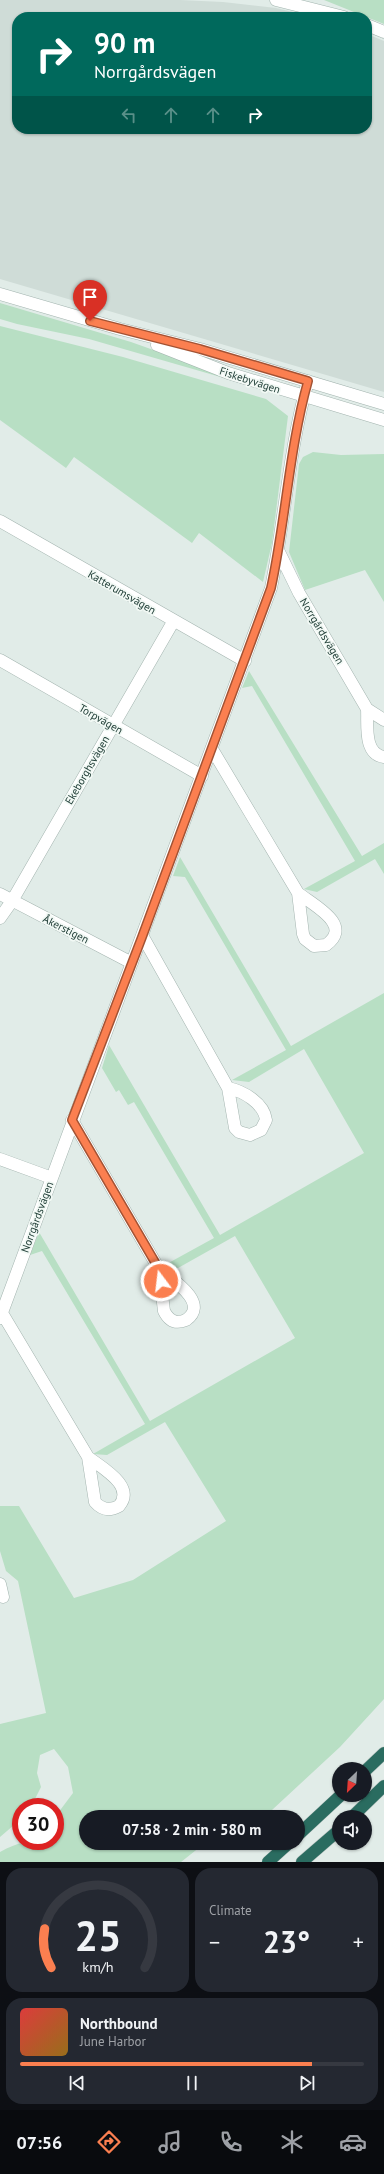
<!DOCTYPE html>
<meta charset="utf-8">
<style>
:root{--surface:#171b24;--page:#242831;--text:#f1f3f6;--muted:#9ea1a6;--line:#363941;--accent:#fb7f50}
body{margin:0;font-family:"PT Sans",sans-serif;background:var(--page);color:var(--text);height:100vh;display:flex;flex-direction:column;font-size:15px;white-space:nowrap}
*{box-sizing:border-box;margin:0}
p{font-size:13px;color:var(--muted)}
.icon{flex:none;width:22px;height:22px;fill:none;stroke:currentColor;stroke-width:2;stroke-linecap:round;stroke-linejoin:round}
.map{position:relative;height:1862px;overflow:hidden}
.sheet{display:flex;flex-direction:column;gap:6px;padding:6px;background:#0d0f14;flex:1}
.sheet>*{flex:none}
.guide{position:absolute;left:12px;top:12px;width:360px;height:122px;border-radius:16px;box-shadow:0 1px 3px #0004;background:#00695c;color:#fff;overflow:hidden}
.needle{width:26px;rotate:205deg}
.fabs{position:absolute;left:332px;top:1762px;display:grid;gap:8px}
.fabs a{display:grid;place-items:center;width:40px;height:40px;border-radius:50%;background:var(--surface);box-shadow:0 1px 3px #0004;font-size:20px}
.speed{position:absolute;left:12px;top:1798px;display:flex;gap:8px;font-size:20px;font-weight:700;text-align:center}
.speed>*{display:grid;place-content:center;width:52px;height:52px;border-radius:50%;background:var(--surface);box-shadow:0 1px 3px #0004;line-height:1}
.speed .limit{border:6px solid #d22;background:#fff;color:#111}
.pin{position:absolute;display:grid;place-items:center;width:34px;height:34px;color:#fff;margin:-41px -17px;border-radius:50% 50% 50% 0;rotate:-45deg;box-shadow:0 0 4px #0007}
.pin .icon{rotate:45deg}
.me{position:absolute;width:44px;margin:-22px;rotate:345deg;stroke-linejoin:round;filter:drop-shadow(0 0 3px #0008)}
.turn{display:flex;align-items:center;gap:14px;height:84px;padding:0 16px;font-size:18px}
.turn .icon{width:52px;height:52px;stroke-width:2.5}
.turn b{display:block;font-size:28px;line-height:34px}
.lanes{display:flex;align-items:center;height:38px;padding:0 16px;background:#0003;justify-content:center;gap:20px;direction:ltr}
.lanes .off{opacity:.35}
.big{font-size:30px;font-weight:700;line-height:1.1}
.sheet .widget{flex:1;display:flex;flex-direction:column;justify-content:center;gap:6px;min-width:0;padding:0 14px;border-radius:16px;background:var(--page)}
.sheet .dial{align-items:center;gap:0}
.dial svg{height:104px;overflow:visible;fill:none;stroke:var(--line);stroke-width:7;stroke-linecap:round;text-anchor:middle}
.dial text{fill:var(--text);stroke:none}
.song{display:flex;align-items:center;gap:12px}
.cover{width:48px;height:48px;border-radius:6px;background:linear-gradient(135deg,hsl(0 70% 55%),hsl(40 70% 35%))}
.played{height:4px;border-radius:2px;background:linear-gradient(90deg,var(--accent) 85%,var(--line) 85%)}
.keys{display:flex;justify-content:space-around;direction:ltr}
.heat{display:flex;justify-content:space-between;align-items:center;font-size:22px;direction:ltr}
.sheet .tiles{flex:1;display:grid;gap:6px;grid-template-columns:1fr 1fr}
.widget:last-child{grid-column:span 2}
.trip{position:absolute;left:79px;top:1810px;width:226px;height:40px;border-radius:20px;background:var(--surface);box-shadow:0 1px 3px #0004;font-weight:700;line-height:40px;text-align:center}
.tabs{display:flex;height:64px;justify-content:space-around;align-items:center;background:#090b0e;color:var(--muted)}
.tabs .icon{width:28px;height:28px}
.tabs .current{color:var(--accent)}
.tabs b{font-size:18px;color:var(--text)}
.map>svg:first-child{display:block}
.built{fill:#cfdcd7}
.green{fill:#b8dfc4}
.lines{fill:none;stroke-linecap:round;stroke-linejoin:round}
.minor-casing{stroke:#a3b4af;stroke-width:13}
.highway-casing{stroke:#c1c9c7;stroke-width:13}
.minor{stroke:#fff;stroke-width:12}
.highway{stroke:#2a6c60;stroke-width:12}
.route-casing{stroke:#a35334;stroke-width:10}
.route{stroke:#fb7f50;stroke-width:7}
.labels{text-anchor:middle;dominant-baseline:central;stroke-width:3.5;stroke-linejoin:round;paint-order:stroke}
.street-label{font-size:11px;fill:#203e37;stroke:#f2f9f5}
</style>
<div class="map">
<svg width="384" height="1862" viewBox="0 0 384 1862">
<rect width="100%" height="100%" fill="#e1ece8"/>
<path class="built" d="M0,0H180L223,2L276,8L313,17H17V129H367V34L384,41V392L0,279Z"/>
<path class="green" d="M324,0H384V24Z
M0,303L131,342L269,391L89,339L17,324L0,319Z
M0,326L123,357L266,399L288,416L272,543L263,582L199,533L192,543L74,457L66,468L0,420Z
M313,452L341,455L384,454V602L365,570L305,590L289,552L299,464L303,457Z
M249,671L362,856L384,843V874L375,859L317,892L304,889L355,861L252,686L242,688Z
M180,857L291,1046L384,993V1699L340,1747L272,1810L247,1817H86V1843H205L181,1862H0V1852C22,1840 30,1841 55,1841V1817L73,1793L68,1767L54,1749L40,1755L37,1773L41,1787L31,1807H21V1819L0,1837V1724L46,1713L18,1581L6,1571L0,1551V1506H19L74,1598L133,1580L226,1521L165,1422L107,1455L93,1454L145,1424L42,1251L30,1255L39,1232L150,1421L295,1338L235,1236L178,1268L163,1266L214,1238L134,1102L128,1105L119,1090L116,1092L102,1068L109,1045L220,1235L364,1153L304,1049L249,1082L232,1080L286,1050L185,877L173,876Z"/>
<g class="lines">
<g class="minor-casing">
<path id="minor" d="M276,0L344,17
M367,25L384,32
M0,294L120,329L200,349L384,404
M157,345L228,373L384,420
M0,521L245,661
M279,552L299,593L367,709L384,720
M0,660L202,776
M367,709C368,724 363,754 384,757
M212,749L298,893L303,934L305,939L314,946L326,945C354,925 313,905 298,893
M0,894L132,963
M0,918L12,901L173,622
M143,937L228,1088L235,1128L239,1132L250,1135L261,1130L266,1120C264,1103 243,1091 228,1088
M72,1120L159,1269L164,1311C169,1321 176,1324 186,1320C210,1303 173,1280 159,1269
M0,1159L52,1178
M2,1313L88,1457L95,1502C102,1510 110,1511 119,1506C136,1486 102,1468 88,1457
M0,1318L271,588C285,519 289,449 308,381
M0,1584L3,1597"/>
</g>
<g class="highway-casing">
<path id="highway" d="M365,1771L384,1753
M352,1817L384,1786
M298,1835L341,1795
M268,1862L289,1843
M302,1862L339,1830"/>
</g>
<use href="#minor" class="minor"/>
<use href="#highway" class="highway"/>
</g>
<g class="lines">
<g class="route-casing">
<path id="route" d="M90,321L200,349L308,381C289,449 286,519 271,588L142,937L72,1120L159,1269L161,1281"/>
</g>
<use href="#route" class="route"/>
</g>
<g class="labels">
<g class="street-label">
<text transform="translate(250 380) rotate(18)">Fiskebyvägen</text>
<text transform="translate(122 592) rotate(30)">Katterumsvägen</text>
<text transform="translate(322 631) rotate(59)">Norrgårdsvägen</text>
<text transform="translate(101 719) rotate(30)">Torpvägen</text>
<text transform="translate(87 770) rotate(-60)">Ekeborghsvägen</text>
<text transform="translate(66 929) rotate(27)">Åkerstigen</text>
<text transform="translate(37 1217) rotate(-70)">Norrgårdsvägen</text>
</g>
</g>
</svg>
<div class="fabs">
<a><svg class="needle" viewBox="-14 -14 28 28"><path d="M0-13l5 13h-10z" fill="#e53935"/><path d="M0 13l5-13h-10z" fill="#9ea1a6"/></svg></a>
<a><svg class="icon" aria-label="sound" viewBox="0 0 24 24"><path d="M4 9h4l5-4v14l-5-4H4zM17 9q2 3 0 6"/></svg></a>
</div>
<div class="speed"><div class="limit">30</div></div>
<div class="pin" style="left:90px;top:321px;background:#d93025"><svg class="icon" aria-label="arrive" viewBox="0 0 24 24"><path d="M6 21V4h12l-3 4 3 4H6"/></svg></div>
<svg class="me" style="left:161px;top:1281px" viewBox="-20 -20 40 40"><circle r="17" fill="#fb7f50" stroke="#fff" stroke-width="3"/><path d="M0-11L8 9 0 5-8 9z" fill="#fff"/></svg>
<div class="trip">07:58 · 2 min · 580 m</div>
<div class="guide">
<div class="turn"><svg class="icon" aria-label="right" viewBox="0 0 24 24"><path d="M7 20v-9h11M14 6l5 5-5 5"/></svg><div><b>90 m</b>Norrgårdsvägen</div></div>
<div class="lanes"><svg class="icon off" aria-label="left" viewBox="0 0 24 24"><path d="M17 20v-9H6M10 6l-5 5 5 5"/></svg><svg class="icon off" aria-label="ahead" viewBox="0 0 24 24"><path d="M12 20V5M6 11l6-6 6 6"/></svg><svg class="icon off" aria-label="ahead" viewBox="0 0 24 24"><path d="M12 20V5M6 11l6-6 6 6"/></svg><svg class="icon" aria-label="right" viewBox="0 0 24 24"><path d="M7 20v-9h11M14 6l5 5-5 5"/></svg></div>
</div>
</div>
<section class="sheet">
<div class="tiles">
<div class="widget dial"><svg viewBox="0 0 100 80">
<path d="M14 69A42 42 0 1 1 86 69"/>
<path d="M14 69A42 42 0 0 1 9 39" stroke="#fb7f50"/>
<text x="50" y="56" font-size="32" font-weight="700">25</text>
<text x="50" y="72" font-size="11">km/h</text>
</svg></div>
<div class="widget"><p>Climate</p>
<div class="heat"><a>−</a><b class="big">23°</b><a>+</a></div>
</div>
<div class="widget">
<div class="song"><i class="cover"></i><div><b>Northbound</b><p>June Harbor</p></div></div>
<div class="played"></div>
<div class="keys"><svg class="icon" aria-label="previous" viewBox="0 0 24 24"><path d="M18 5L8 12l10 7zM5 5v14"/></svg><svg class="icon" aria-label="pause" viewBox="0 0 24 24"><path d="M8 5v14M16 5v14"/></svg><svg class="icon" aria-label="next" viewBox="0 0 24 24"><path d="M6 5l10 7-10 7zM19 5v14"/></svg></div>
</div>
</div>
</section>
<nav class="tabs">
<b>07:56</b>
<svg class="icon current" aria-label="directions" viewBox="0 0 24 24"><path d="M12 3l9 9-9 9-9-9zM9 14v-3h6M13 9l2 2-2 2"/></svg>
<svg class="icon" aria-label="music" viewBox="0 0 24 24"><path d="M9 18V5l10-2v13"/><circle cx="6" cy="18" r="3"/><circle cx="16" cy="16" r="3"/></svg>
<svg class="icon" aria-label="phone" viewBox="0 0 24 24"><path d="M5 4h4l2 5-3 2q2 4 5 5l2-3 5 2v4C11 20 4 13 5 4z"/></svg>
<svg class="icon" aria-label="climate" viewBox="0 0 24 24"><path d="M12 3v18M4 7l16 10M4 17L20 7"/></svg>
<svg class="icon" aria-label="car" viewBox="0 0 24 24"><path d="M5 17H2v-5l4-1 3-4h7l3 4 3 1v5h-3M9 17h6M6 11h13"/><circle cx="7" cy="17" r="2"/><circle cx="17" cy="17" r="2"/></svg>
</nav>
